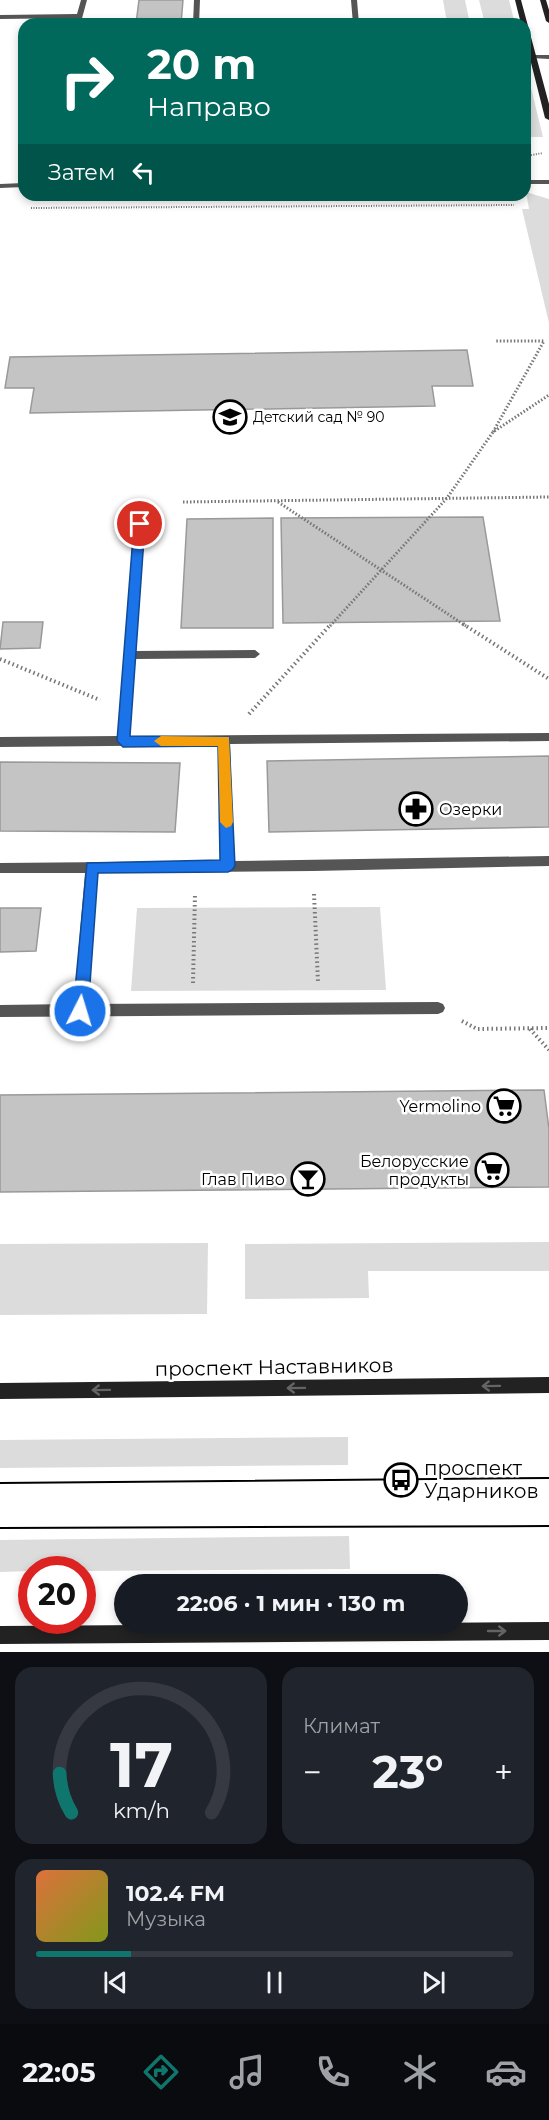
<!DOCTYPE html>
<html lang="ru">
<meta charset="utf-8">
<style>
:root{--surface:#171b24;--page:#20242c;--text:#f1f3f6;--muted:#9ea1a6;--line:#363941;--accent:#0f766e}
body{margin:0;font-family:Montserrat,sans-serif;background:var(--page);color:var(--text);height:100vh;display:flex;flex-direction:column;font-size:22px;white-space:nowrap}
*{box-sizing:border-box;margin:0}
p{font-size:20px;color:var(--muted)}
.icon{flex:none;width:33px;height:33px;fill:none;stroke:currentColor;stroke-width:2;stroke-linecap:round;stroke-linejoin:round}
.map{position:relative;height:1652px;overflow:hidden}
.side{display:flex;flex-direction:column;gap:15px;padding:15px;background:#0d0f14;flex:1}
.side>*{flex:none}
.hud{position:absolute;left:18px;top:18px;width:513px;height:183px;border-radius:18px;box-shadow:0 3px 9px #0003;background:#00695c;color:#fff;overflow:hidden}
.speed{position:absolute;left:18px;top:1556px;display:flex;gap:12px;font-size:30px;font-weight:700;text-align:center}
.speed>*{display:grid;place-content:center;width:78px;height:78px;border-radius:50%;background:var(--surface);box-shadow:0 3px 9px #0003;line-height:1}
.speed .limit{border:9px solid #d22;background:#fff;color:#111}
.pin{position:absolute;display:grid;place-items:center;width:51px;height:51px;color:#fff;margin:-26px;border:3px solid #fff;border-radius:50%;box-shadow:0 2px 6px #0007}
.me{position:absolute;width:66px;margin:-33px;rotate:5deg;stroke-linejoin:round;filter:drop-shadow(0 0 4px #0008)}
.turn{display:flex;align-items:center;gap:21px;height:126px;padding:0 30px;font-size:27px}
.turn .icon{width:78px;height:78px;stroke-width:2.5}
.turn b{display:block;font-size:42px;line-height:51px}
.then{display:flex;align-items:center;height:57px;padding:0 30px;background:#0003;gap:12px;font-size:22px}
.big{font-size:45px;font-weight:700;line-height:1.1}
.side .card{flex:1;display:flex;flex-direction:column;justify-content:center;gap:9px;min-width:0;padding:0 21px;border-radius:18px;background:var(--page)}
.side .dial{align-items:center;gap:0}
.dial svg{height:156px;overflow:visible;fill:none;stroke:var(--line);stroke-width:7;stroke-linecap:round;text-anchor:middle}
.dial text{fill:var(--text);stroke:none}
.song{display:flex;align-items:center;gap:18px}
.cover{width:72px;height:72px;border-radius:9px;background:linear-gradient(135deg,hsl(20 70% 55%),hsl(70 70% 35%))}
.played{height:6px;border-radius:3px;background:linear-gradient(90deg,var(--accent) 20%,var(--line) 20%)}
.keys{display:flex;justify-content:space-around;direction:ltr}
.heat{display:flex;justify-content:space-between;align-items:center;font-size:33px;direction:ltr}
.side .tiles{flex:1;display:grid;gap:15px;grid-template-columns:1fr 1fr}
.card:last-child{grid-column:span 2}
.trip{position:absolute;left:114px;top:1574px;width:354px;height:60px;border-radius:30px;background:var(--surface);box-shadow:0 3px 9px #0003;font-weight:700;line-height:60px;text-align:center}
.menu{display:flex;height:96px;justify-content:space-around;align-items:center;background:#090b0e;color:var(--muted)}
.menu .icon{width:42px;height:42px}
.menu .on{color:var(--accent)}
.menu b{font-size:27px;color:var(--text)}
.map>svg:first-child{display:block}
.green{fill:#dcdcdc}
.building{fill:#c4c4c4;stroke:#999;stroke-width:1.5}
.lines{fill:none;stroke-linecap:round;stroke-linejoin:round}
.path-far2{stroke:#777;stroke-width:2;stroke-dasharray:1 1.5;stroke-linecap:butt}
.path-far1{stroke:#777;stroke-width:3;stroke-dasharray:1.5 2;stroke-linecap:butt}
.path{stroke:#777;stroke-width:4;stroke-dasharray:1.5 3;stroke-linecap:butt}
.lane{fill:#555;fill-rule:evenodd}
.street{fill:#555;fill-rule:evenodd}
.secondary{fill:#222;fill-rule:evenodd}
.tram{stroke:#000;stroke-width:2}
.oneway{stroke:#646464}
.route{fill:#1a73e8;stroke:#114b97;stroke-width:1.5}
.slow{fill:#f59e0b}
.labels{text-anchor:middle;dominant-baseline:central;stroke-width:5;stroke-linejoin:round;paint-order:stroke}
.far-poi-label{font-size:14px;fill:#000;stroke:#fff;text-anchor:start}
.poi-label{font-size:16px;fill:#000;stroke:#fff;text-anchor:end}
.near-street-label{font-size:20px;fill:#000;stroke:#fff}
.near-poi-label{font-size:20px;fill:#000;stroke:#fff;text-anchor:start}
</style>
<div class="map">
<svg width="549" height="1652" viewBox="0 0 549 1652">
<rect width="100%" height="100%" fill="#fff"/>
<path class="green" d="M443,0H465L470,24H454L446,17Z
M479,0H509L515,24H485Z
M525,62V63L543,137H525Z
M526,192L549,199V323L522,209H529Z
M380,907L386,990L131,991L137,908Z
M549,1242V1271H368L369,1298L245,1299V1244Z
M208,1243L207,1314L0,1315V1244Z
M348,1437V1465L0,1468V1440Z
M349,1536L350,1569L83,1571L82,1569H32L31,1571L0,1572V1540Z"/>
<path class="building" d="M139,0H183L181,24H136Z
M467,350L473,386H432L435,406L30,413L34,388H5L10,357Z
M483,517L500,621L283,623L281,518Z
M273,518V628H181L187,519Z
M3,622H43L40,648L0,649Z
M549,756V827L269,832L267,761Z
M0,762L180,763L175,832L0,831Z
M0,908H41L36,951L0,952Z
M544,1090L549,1129V1187L0,1192V1095Z"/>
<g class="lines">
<path class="path-far2" d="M526,156L543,153
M31,208L514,205"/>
<path class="path-far1" d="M493,432L544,341H495
M183,502L549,497
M278,502L466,626
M330,626L447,498L493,432L549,395"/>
<path class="path" d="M463,624L549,679
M0,659L100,700
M249,714L331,624
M314,894L318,982
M193,983L195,894
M462,1021L477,1029L549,1028
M530,1029L549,1050"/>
<path class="lane" d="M81,0H87L81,22L78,24L75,22L76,18L0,19V15L77,14Z
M194,0H200L199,24H193Z
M351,0H357L359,24H353Z
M533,55H549V59L531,58L530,57Z
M140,521L145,524L136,651L255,650L260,654L255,658L135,659L129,736L549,733V741L230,744L234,861L549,856V866L313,871L98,873L87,1004L438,1002L443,1004L445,1008L443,1012L438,1014L0,1017V1005L74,1004L85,873H0V863L222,861L218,745L0,747V737L118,736L135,524Z"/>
<path class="street" d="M525,180H549V184H525Z
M24,183V187L0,188V184Z"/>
<path class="secondary" d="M515,0H521L549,104V120L545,118L525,39V24H521Z
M540,0H546L549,10V23L546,21Z
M549,1377V1393L0,1399V1383Z
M549,1622V1640L0,1644V1626Z"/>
<path class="tram" d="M0,1483L549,1478
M0,1528L549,1526"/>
</g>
<defs><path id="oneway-shaft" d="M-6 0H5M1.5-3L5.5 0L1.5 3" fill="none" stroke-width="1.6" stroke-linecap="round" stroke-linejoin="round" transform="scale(1.5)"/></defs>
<g class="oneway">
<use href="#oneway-shaft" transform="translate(491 1386) rotate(179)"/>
<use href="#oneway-shaft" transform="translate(296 1388) rotate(179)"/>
<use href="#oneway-shaft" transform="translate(101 1390) rotate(179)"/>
<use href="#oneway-shaft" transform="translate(497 1631)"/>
</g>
<path class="route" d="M140,520L145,524L130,736L229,737L235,866L232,870L228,872L98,873L88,1011L86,1015L80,1017L75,1015L73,1011L87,863L220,860L218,746L123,747L117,741L134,524Z"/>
<path class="slow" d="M161,736L229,737L233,822L231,826L226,828L220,822L218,746H161L154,741Z"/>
<defs>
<g id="school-ring" transform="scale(1.725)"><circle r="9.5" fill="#fff" stroke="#000" stroke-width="1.5"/><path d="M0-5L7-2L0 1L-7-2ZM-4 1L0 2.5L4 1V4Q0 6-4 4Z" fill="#000"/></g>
<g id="pharmacy-ring" transform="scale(1.725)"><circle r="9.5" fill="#fff" stroke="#000" stroke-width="1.5"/><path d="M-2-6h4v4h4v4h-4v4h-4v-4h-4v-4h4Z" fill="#000"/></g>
<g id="supermarket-ring" transform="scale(1.725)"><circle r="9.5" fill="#fff" stroke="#000" stroke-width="1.5"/><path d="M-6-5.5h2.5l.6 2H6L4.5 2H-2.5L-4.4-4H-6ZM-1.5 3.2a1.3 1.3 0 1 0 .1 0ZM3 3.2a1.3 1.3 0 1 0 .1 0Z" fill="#000"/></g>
<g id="bar-ring" transform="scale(1.725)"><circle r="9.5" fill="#fff" stroke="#000" stroke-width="1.5"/><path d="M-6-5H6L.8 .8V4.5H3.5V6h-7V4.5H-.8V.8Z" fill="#000"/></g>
<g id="bus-ring" transform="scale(1.725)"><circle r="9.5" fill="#fff" stroke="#000" stroke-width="1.5"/><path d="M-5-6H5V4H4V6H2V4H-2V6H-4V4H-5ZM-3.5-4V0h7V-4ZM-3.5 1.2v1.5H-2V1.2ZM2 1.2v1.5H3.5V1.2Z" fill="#000"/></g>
</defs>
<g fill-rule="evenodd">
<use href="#school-ring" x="230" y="417"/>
<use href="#pharmacy-ring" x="416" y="809"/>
<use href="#supermarket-ring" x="504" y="1106"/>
<use href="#supermarket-ring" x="492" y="1170"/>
<use href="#bar-ring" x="308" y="1179"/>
<use href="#bus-ring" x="401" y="1480"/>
</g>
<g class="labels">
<g class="far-poi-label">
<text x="253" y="417">Детский сад № 90</text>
</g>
<g class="poi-label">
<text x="439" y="809" text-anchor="start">Озерки</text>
<text x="481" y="1106">Yermolino</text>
<text x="469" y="1161">Белорусские<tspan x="469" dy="18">продукты</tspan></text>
<text x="285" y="1179">Глав Пиво</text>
</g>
<g class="near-street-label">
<text transform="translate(274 1367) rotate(-1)">проспект Наставников</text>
</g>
<g class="near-poi-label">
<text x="424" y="1468">проспект<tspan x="424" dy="23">Ударников</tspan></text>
</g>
</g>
</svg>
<div class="speed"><div class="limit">20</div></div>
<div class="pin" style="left:140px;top:524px;background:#d93025"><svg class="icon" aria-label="arrive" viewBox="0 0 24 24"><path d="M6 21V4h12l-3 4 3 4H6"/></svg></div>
<svg class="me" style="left:80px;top:1011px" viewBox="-20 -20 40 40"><circle r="17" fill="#1a73e8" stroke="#fff" stroke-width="3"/><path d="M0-11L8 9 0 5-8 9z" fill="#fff"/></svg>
<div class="trip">22:06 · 1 мин · 130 m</div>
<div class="hud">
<div class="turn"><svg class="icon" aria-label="right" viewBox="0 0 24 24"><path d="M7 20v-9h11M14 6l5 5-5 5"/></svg><div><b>20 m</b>Направо</div></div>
<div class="then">Затем<svg class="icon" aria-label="left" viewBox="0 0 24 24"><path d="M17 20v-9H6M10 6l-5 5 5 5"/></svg></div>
</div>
</div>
<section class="side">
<div class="tiles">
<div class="card dial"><svg viewBox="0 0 100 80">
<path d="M14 69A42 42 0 1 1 86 69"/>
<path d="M14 69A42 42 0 0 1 8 49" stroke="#0f766e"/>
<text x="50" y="56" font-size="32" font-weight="700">17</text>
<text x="50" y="72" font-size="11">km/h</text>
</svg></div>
<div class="card"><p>Климат</p>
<div class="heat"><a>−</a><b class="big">23°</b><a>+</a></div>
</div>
<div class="card">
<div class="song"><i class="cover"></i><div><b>102.4 FM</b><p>Музыка</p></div></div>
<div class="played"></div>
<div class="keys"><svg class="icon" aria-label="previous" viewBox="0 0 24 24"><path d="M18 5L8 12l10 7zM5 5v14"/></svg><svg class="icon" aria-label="pause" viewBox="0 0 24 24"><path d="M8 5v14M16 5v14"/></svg><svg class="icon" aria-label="next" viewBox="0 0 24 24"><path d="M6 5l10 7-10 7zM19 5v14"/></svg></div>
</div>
</div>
</section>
<nav class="menu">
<b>22:05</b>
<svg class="icon on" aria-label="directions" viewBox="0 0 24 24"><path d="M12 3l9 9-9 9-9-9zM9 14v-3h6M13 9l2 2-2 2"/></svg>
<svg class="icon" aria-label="music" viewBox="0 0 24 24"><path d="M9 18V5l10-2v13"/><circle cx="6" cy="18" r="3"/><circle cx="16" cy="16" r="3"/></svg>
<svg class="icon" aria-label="phone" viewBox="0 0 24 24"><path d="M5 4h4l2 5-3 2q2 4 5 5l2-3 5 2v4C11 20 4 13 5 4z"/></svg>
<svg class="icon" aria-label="climate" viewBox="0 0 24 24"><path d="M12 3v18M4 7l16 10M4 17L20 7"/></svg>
<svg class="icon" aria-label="car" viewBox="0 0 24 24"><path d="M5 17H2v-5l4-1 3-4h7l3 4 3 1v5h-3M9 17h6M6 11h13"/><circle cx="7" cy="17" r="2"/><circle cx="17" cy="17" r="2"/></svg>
</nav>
